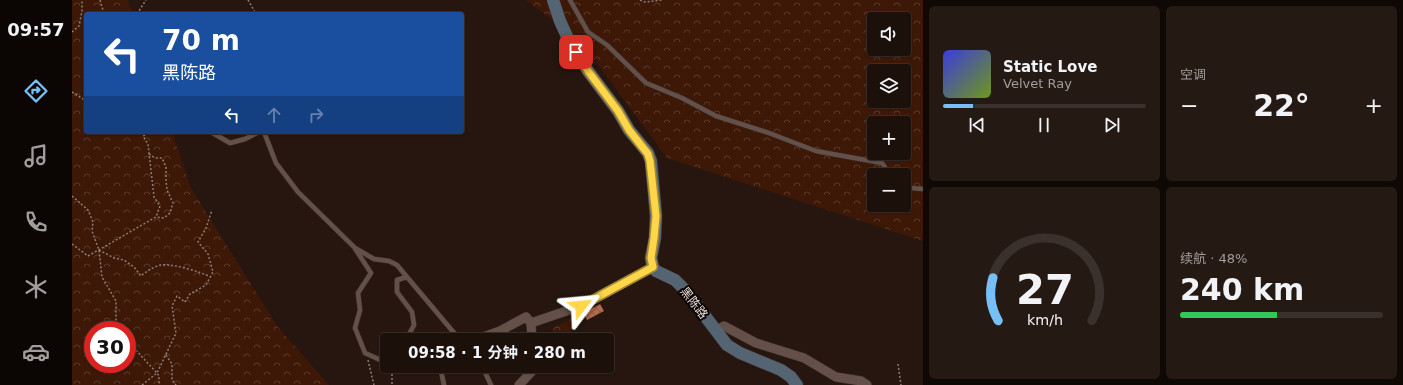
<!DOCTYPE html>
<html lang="zh">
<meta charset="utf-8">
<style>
:root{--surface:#1c100b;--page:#251914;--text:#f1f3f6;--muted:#a09d9d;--line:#3a302c;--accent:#77c0f7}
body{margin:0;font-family:"DejaVu Sans","Noto Sans SC",sans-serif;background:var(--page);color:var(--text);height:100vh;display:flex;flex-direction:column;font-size:15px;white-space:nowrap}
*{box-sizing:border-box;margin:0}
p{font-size:13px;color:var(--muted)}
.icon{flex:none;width:22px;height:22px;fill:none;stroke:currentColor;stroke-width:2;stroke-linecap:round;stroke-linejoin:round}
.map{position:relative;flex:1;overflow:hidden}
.sheet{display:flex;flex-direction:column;gap:6px;padding:6px;background:#0f0906;width:480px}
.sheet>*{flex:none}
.hud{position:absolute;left:12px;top:12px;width:380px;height:122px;border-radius:4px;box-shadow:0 1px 3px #0004,0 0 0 1px var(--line);background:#1a4fa0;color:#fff;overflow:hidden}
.fabs{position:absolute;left:795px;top:12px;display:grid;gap:8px}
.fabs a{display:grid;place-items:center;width:44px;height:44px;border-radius:4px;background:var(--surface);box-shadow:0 1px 3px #0004,0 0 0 1px var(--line);font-size:20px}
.speed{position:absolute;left:12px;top:321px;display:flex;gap:8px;font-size:20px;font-weight:700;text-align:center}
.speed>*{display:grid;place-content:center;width:52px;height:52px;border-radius:50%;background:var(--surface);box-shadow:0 1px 3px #0004,0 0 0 1px var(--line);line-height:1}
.speed .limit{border:6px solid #d22;background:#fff;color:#111}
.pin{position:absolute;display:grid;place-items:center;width:34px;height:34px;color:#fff;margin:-17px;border-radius:8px;box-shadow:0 2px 6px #0006}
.me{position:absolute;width:44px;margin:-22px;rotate:61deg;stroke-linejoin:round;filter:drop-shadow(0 0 3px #0008)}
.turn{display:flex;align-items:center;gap:14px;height:84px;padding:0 12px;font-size:18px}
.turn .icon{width:52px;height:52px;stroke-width:2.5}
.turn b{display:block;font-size:28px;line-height:34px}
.lanes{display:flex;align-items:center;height:38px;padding:0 12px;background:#0003;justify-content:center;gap:20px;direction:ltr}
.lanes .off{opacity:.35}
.big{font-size:30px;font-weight:700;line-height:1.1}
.sheet .widget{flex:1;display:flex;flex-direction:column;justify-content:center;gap:6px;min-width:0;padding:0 14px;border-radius:6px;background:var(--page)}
.sheet .dial{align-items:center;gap:0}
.dial svg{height:104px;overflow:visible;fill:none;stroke:var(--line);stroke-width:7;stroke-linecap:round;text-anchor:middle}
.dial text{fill:var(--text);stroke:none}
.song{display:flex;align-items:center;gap:12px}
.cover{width:48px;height:48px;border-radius:6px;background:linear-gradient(135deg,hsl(240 70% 55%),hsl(80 70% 35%))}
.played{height:4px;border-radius:2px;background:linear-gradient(90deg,var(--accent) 15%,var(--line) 15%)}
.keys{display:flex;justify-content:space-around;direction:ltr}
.heat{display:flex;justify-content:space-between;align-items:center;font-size:22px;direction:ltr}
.charge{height:6px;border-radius:3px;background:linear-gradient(90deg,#34c759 48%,var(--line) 0)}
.sheet .tiles{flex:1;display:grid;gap:6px;grid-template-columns:repeat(2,1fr)}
.trip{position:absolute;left:308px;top:333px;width:234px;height:40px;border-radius:4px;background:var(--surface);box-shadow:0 1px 3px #0004,0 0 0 1px var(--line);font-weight:700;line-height:40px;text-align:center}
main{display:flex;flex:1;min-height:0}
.tab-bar{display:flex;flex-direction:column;width:72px;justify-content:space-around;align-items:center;background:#0b0604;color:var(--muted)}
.tab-bar .icon{width:28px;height:28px}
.tab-bar .selected{color:var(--accent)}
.tab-bar b{font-size:18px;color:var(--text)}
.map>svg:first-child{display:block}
.forest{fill:url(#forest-crowns);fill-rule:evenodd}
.building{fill:url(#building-cross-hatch)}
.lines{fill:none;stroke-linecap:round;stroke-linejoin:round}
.lane-casing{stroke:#3a2f2c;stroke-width:5.5}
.street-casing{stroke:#3a2f2c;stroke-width:10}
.secondary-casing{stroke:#3a2f2c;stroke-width:13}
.path{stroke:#8c7e79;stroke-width:1.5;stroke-dasharray:2 2;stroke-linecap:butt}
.lane{stroke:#645048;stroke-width:4.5}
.street{stroke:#645048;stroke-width:9}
.secondary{stroke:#556472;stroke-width:12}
.route-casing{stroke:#a68a30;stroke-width:10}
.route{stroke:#ffd54a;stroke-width:7}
.labels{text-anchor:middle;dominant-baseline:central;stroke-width:4;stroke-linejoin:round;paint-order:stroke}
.street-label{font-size:12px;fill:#eadeda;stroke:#0a0503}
</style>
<main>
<nav class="tab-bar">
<b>09:57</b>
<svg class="icon selected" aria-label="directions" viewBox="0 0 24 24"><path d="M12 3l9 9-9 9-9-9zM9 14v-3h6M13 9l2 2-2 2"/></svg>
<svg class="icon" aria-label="music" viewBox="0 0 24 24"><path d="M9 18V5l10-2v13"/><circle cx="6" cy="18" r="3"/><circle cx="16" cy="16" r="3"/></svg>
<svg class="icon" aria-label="phone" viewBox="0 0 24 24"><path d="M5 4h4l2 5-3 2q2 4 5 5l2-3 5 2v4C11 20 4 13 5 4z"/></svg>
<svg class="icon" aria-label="climate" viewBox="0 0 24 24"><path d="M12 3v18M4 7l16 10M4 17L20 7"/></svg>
<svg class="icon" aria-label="car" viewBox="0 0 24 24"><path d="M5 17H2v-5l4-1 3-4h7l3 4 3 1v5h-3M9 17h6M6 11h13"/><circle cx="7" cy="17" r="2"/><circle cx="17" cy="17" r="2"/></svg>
</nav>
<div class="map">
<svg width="851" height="385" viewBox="0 0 851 385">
<defs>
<pattern id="forest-crowns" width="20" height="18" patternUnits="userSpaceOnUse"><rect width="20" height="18" fill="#3d1807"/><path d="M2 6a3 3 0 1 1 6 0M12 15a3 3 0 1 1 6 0" fill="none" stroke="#59392b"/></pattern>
<pattern id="building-cross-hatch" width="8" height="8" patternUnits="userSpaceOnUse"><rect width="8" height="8" fill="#b76c4b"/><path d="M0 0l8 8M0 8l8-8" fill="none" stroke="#8f5e48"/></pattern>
</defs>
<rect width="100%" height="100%" fill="#26160f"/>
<path class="forest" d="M0,0H56L61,14H14V132H100L119,188L205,326L257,385H0ZM21,330H55V364H21Z
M454,0H851V241L595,158L510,43ZM802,19H832V49H802ZM802,71H832V101H802ZM802,123H832V153H802ZM802,175H832V205H802Z
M500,318L505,328L486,339L479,329Z"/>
<path class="building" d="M528,304L532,311L515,320L512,313Z"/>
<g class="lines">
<g class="lane-casing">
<path id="lane" d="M498,0L516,32L535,45L574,83L610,98L644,116L697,133L744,151L810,163L818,175
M139,132L158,143L173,139L187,132
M192,132L204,163L226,192L282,247L299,273L286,293L288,310L283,328L293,353L315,363
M832,184L840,188L851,189
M283,248L302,259L317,261L325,265L335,277
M334,340L342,325L340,312L325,292V280L335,277L388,340
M323,366L342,370L368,366L372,385
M410,366L419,385"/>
</g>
<g class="street-casing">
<path id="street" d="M459,323L509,306L581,267
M643,331L652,326L684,343L732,358L764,377L789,381L795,385
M403,340L428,331L454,317L459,323L460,340
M447,385L465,366"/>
</g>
<g class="secondary-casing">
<path id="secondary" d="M481,0L488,21L498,43L516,71L546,111L557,130L576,153L579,161L584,216L583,238L579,258L581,267L584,271L603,280L614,291L655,345L668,353L709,370L719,377L725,385"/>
</g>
<path class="path" d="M28,0L32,14
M176,0L184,14
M568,0L573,2L590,0
M65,14L74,0
M0,32L7,26L10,11V0
M0,92L14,101
M77,154L83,158H90L94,167V180L95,190L101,203L98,213L92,218L84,217
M0,196L16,210L21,222L20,231L27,250L30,277L44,301V320L48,330
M0,244L16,256L84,217L88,206L82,197L76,144L71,136L78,132
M27,250L42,258L52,260L62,267L69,276C75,271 81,267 89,265C99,263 129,272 139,277
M55,337L61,347L85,373L87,376V385
M94,355L100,364V380L104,385
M296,360L302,385
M826,364L829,385
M320,370V385
M70,385L85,373L104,333L100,306L105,296L113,302L118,294L134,285L141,272L136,254L126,242L134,228L140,210"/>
<use href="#lane" class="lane"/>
<use href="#street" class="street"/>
<use href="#secondary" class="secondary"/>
</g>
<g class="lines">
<g class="route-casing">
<path id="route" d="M504,52L516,71L546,111L557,130L576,154L578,161L584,216L582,238L579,258L581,267L509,306"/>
</g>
<use href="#route" class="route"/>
</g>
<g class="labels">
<g class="street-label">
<text transform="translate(622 303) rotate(52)">黑陈路</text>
</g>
</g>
</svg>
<div class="fabs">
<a><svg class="icon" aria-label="sound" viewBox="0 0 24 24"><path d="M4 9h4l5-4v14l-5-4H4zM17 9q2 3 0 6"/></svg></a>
<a><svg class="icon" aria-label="layers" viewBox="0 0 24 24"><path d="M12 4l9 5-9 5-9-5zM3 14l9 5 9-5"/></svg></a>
<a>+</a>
<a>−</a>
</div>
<div class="speed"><div class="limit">30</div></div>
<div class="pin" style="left:504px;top:52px;background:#d93025"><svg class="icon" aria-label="arrive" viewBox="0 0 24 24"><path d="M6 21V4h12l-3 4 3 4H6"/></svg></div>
<svg class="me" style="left:509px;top:306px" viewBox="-20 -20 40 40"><path d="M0-17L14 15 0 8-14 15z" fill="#ffd54a" stroke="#fff" stroke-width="4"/></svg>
<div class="trip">09:58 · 1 分钟 · 280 m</div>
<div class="hud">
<div class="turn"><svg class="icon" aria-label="left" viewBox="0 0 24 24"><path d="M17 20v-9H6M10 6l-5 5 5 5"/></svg><div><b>70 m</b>黑陈路</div></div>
<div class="lanes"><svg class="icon" aria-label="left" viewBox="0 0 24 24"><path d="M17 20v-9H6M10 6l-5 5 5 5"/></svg><svg class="icon off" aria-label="ahead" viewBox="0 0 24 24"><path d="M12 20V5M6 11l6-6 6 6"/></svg><svg class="icon off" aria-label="right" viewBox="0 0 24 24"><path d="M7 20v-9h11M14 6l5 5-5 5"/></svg></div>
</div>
</div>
<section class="sheet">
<div class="tiles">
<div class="widget">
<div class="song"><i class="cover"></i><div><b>Static Love</b><p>Velvet Ray</p></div></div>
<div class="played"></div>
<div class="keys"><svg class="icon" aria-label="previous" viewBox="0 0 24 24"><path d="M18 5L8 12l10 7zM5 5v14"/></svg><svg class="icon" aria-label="pause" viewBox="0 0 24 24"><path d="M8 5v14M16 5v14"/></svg><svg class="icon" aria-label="next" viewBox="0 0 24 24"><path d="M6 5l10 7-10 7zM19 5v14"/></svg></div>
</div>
<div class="widget"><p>空调</p>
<div class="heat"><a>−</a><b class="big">22°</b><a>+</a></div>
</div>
<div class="widget dial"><svg viewBox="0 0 100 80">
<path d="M14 69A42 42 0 1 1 86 69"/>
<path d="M14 69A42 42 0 0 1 10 36" stroke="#77c0f7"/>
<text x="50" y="56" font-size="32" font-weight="700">27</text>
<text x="50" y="72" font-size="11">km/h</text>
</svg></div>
<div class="widget"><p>续航 · 48%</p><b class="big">240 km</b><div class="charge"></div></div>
</div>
</section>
</main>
